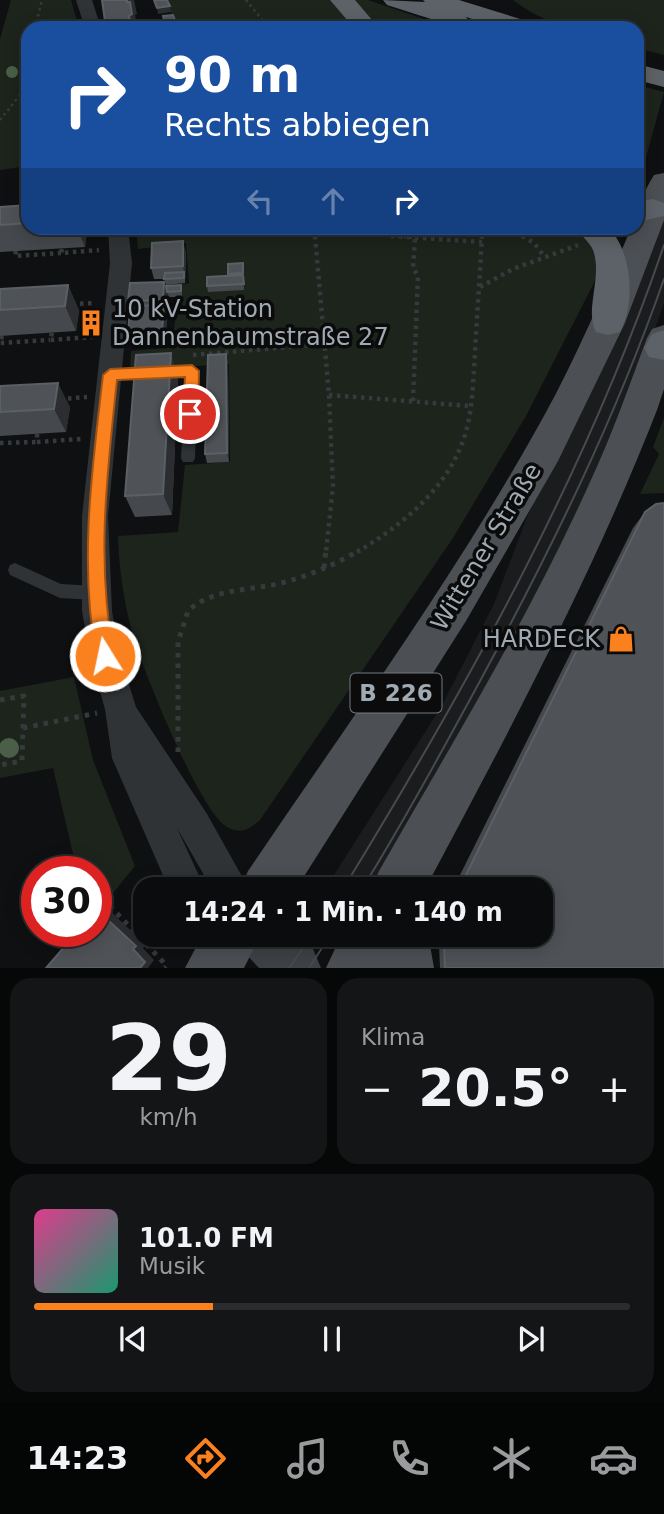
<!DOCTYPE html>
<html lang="de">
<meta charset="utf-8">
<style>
:root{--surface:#0b0c0d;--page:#141516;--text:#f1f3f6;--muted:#9a9b9d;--line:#2b2c2e;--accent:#fa811e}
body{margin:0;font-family:"DejaVu Sans",sans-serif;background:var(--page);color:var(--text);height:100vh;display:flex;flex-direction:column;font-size:26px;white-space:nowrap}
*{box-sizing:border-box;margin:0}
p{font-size:23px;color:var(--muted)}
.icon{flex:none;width:38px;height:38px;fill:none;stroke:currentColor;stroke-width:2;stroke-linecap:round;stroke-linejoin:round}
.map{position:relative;height:968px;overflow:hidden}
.panel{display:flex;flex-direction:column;gap:10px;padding:10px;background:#060707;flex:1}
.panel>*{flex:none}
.guide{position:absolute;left:21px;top:21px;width:623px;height:214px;border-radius:21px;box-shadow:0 4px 18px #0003,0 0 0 2px var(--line);background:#1a4fa0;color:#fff;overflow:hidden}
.speed{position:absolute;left:21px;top:856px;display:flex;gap:14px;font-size:35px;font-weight:700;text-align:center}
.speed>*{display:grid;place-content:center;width:91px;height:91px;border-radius:50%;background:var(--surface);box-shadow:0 4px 18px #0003,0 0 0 2px var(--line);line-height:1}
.speed .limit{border:10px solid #d22;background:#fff;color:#111}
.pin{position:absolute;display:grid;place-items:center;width:60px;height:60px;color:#fff;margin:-30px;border:4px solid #fff;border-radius:50%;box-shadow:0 2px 7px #0007}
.me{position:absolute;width:77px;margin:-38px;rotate:350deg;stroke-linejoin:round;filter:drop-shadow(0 0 5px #0008)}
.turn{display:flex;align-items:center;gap:24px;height:147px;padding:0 28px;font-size:32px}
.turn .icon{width:91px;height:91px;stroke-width:2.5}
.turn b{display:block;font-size:49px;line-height:60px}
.lanes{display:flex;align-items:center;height:66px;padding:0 28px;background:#0003;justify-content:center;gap:35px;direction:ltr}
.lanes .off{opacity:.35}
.big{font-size:52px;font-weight:600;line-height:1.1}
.panel .tile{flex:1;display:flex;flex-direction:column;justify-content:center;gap:10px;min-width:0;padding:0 24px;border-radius:21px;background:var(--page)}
.panel .dial{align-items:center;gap:0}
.dial b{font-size:91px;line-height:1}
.song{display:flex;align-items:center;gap:21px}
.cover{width:84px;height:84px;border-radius:10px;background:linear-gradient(135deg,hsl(330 70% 55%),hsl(160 70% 35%))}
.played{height:7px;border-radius:4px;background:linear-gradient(90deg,var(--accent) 30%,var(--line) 30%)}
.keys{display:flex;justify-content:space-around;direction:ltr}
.heat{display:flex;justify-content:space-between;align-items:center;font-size:38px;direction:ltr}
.panel .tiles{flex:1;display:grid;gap:10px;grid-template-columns:1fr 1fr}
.tile:last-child{grid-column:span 2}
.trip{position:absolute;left:133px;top:877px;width:420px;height:70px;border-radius:21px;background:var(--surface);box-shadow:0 4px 18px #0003,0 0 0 2px var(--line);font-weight:600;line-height:70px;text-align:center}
.tab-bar{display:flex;height:112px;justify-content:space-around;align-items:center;background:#040505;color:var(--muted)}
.tab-bar .icon{width:49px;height:49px}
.tab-bar .current{color:var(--accent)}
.tab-bar b{font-size:32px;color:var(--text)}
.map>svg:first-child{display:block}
.built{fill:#1b1c1e}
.green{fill:#1c241c}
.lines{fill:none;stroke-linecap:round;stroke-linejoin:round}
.path-far2{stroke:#363a3d;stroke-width:2.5;stroke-dasharray:2.5 3.5;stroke-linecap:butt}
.path-far1{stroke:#363a3d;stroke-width:4.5;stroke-dasharray:3.5 4.5;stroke-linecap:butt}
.path{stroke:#363a3d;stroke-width:5;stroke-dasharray:4.5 6;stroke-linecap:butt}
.lane{fill:#303336;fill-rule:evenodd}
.street{fill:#303336;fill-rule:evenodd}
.secondary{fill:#3e4246;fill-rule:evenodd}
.primary{fill:#4c5055;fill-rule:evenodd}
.highway{fill:#5c6267;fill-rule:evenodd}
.tram{stroke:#474b4f;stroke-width:2}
.tree{fill:#4b5f48}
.wall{fill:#45484c}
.shaded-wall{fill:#2b2d30}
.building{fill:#4f5357;stroke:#5b6065;stroke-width:2}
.route{fill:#fa811e;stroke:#a25414;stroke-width:2}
.labels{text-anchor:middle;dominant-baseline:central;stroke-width:7;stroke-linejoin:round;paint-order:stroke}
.shield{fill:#0b0b0c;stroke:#737a81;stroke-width:2}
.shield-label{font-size:23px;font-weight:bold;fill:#a0aab3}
.poi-label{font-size:24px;fill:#a0aab3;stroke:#0b0b0c;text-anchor:start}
.street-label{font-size:24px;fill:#a0aab3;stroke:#0b0b0c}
</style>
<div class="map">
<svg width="664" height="968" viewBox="0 0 664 968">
<rect width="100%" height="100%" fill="#0f1011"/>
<path class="built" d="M664,203V303L643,364L576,524L381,889H325L441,707L494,604L534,499Z"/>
<path class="green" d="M11,0H71L79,28H28V166L0,170V39Z
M166,0H337L361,28H177Z
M349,0H368L451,28H374Z
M513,0H664V55L637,48V28C583,28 559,34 513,0Z
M637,85L664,92L637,190Z
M136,228H581L593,236L599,273L526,416L453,538L260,820C250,829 240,835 227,827C200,812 143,670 133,636C124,603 119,570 118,536L178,532L185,465L230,462L229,364L130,370L131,351L172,347L179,285L189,283L186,243L138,249Z
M664,418V493L640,494L659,454L653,447Z
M74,677L93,760L135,866L104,904L96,896V872L77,871L53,768L0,778V691Z"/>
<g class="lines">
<path class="path-far2" d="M246,0L269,28
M35,28L42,0
M0,120L20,95L28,75
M314,228L315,238
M507,228L525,238
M314,231L418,238
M482,238L483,228"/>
<path class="path-far1" d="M315,236L329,395L333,486L326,552
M391,236L482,242
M522,236L534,243L544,256
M62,249L61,253L99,250
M16,251L15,256L61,253
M480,287L513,269L578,245
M72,304L95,303
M52,333L50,340L92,337
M2,336L0,343L50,340
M193,355L325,344
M329,395L471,406
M60,399L87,397
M413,401L418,276L413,268L415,238
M37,434V442L81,439
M0,443L37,442
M357,552C401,526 447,489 464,438C473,411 473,381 475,353C477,314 480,275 482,236"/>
<path class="path" d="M324,568L326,550
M0,700L24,696L22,761L0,765
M23,728L97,713
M178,752V642L188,611C213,587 254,591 285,582C311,575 336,564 360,550
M96,916L107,903L167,966L165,968"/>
<path class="lane" d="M192,366L198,371L195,458L193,462H183L181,458L185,376L110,380L104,375L110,370Z
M15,563L61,584L96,586L101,588L104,593L101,598L96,600L60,598L10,575L8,570L10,565Z"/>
<path class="street" d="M76,0H92L101,28H85Z
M108,228H128L132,263L108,516L112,611L120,656L136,707L207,814L249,889H212L177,828L205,889H169L112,758L105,709L90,656L82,611V516L110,263Z"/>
<path class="secondary" d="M238,934H300L313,949L321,968H259L245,953Z"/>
<path class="primary" d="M664,173V220L625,323L558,461L466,621L296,889H240L248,871C344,729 446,589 531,439C570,372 601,300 631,228H637C637,209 644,191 654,175Z
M664,325V389L657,410C592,576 509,732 425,889H371L379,871C452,743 530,616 590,482C612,435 629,386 647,338L652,329Z
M203,934H261L244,968H185Z
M342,934H428L434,968H326Z"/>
<path class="highway" d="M330,0H355L379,28H354Z
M383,0L425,2L423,0H459L533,23L537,28H500L466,17L468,20L464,25L456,27L387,5Z
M637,64L664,71V87L637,80Z
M653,199L664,203V216L637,222V202Z
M576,228H609C632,252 636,303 620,332L608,335L596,332C584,310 603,277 593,250C589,241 581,236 576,228Z
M664,330V360L649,357L644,348L652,334Z"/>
<path class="tram" d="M343,889C468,685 587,472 664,245
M362,889C404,821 442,751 480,681C551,550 615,419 664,279
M289,968L313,934
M309,968L331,934"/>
</g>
<g class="tree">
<circle cx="12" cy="72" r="6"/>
<circle cx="9" cy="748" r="10"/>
</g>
<path class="wall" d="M28,205V228H87V230L85,247L0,252V207Z
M186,252L185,283L166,285L164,279H154L151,268Z
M243,263L244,290L208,292L207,286L228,276V274Z
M68,285L79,311L76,331L0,336V289Z
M166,286L182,291V297H169L165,343L132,345L128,335L130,306L128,301Z
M226,354L228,364L229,462L207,463L205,454Z
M178,377L172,515L135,517L125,496Z
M0,386L70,407L66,432L0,436Z
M645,512L664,968H440L439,945L440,934H541V889H453L633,528Z"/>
<path class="shaded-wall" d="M127,0H134L137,14L135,15L137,25L135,26L136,28H132Z
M170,6L171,12L158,14L157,8Z
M77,228H87V230L85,247Z
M183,241L186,252L185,277L183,266Z
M164,282L169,297L165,343L162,332L164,305L163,300Z
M68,285L79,311L76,331L65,306Z
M171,353L178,377L172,515L163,494Z
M226,354L228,364L229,462L227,453Z
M58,383L70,407L66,432L54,409Z
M97,909H108L146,945L143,948L154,960L148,968H140Z"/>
<path class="building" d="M102,0H127V2H130L132,14L129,16L130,21H133V28H106Z
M154,0H167L170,6L157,8Z
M173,15L178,28H166L163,16Z
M28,205V223L0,225V207Z
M183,241V266L151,268L152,243Z
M243,263V273L228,274V264Z
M184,272V278L164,279L165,273Z
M243,275L244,284L207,286V277Z
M164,282L163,300L128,301L130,283Z
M68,285L65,306L0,310V289Z
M181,285V291L167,292L166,286Z
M164,305L162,332L128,335L130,306Z
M171,353L163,494L125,496L136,355Z
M226,354L227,453L205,454L208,355Z
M58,383L54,409L0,412V386Z
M664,503V968H445L444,947L446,934H541V889H459L645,512L656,504Z
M96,909L136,946L133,949L145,962L140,968H46L78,931H96Z"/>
<path class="route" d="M192,365L199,371L198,414L190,420L183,414L185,377L117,380C107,474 96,562 114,656L111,662L105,664L98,662L96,656C79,560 92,470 103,375L110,369Z"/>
<defs>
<g id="building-bare" transform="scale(2.1)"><path d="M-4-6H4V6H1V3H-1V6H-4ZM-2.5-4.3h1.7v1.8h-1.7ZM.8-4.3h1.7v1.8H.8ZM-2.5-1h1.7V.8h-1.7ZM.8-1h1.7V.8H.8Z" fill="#fa811e" stroke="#0b0b0c" stroke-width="2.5" paint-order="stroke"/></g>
<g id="shop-bare" transform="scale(2.1)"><path d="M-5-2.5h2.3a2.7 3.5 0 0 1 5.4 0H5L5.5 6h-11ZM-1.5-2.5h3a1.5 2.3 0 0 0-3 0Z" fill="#fa811e" stroke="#0b0b0c" stroke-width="2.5" paint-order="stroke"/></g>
</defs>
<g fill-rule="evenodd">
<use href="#building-bare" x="91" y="323"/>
<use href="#shop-bare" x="621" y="639"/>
</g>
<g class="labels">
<rect class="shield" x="350.5" y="673.5" width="91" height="39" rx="5"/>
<g class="shield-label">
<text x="396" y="693">B 226</text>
</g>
<g class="poi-label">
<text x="112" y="309">10 kV-Station<tspan x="112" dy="28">Dannenbaumstraße 27</tspan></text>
<text x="600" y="639" text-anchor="end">HARDECK</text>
</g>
<g class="street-label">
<text transform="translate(486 547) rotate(-59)">Wittener Straße</text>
</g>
</g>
</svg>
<div class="speed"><div class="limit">30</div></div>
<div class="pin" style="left:190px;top:414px;background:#d93025"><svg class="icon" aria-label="arrive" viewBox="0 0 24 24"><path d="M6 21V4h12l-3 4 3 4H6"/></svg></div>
<svg class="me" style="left:105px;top:656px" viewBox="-20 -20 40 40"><circle r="17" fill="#fa811e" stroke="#fff" stroke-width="3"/><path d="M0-11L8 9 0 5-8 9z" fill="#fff"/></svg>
<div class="trip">14:24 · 1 Min. · 140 m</div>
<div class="guide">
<div class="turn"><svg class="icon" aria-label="right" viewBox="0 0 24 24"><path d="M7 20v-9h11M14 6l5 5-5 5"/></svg><div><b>90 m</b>Rechts abbiegen</div></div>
<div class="lanes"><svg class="icon off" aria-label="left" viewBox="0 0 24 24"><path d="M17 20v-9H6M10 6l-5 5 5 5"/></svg><svg class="icon off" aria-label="ahead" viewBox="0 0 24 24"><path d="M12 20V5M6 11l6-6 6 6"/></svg><svg class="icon" aria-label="right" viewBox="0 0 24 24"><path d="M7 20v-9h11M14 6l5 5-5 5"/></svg></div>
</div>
</div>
<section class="panel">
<div class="tiles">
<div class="tile dial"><b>29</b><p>km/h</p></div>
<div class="tile"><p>Klima</p>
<div class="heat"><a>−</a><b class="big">20.5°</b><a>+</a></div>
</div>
<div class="tile">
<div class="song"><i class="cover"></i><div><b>101.0 FM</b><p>Musik</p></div></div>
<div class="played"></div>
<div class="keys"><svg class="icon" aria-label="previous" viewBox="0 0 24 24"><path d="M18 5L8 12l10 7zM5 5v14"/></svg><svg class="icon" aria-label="pause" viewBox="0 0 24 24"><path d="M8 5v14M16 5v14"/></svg><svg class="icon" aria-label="next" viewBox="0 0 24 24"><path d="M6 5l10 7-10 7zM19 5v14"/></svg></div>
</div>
</div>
</section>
<nav class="tab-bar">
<b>14:23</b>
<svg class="icon current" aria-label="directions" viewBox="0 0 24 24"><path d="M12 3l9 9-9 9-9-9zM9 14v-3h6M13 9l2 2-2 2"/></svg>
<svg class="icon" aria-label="music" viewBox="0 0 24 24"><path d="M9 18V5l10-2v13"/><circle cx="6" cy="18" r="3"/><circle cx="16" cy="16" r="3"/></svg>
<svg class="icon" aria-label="phone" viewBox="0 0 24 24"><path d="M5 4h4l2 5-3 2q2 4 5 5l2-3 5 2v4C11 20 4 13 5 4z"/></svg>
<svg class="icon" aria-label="climate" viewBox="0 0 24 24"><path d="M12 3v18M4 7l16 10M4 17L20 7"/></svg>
<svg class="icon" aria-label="car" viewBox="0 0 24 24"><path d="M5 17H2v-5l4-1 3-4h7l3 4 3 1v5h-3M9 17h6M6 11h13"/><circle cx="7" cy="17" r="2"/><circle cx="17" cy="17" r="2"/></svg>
</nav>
